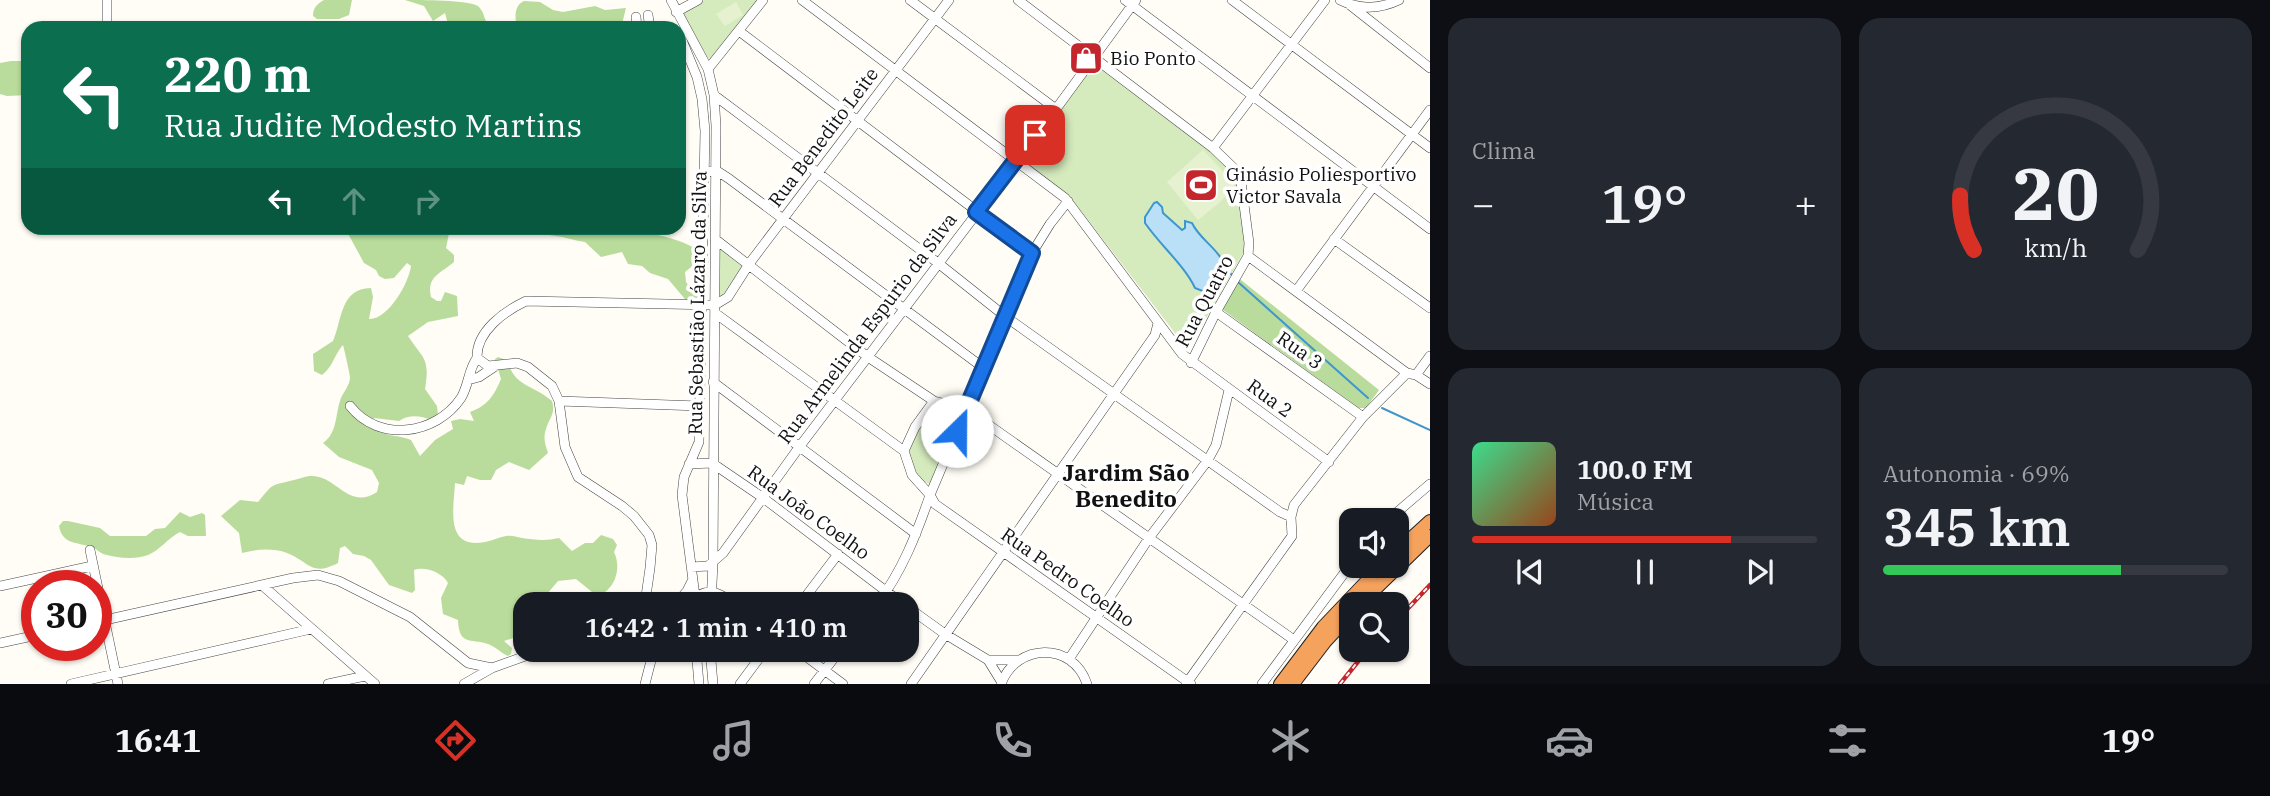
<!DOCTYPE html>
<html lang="pt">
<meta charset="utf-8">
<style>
:root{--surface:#171b24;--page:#242831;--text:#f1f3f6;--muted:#9ea1a6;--line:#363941;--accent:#d93025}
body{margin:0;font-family:"IBM Plex Serif",serif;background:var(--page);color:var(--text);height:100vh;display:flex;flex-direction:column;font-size:26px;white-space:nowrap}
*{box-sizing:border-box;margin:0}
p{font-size:23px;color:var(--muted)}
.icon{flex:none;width:38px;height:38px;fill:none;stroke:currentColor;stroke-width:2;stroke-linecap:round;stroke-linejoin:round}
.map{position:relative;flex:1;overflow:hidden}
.sheet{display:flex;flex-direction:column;gap:18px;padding:18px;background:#0d0f14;width:840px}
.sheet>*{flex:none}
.banner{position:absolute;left:21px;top:21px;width:665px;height:214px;border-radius:21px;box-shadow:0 2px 5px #0004;background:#0b6e4f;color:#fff;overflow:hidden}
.controls{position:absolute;left:1339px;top:508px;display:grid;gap:14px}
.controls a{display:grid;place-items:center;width:70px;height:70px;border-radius:14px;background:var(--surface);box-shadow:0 2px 5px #0004;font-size:35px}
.speed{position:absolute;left:21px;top:570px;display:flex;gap:14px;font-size:35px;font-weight:700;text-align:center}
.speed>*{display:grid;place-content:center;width:91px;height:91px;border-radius:50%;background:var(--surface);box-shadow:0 2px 5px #0004;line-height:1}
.speed .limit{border:10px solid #d22;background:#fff;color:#111}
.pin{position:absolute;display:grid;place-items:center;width:60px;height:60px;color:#fff;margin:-30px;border-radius:14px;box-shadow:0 4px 10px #0006}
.me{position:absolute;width:77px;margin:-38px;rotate:23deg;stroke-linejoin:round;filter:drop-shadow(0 0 5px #0008)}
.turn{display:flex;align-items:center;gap:24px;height:147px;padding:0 28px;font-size:32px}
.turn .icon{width:91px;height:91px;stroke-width:2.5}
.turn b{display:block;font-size:49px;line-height:60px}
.lanes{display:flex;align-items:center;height:66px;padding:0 28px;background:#0003;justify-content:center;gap:35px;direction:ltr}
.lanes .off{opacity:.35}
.big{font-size:52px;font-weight:600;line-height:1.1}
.sheet .tile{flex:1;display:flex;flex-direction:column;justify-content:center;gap:10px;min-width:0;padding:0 24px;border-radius:21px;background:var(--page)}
.sheet .dial{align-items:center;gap:0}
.dial svg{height:182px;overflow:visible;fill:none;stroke:var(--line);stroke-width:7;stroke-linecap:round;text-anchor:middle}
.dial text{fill:var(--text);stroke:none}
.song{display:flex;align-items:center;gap:21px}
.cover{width:84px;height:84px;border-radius:10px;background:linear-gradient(135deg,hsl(150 70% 55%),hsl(20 70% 35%))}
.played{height:7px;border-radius:4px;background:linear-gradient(90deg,var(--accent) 75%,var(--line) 75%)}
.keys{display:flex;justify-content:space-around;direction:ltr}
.heat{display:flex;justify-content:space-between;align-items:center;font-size:38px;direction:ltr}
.charge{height:10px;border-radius:5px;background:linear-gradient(90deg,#34c759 69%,var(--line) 0)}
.sheet .tiles{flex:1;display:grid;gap:18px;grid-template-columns:repeat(2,1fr)}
.trip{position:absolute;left:513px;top:592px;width:406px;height:70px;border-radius:21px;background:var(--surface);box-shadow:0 2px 5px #0004;font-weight:600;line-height:70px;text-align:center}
.tabs{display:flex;height:112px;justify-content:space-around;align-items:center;background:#090b0e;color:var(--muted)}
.tabs .icon{width:49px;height:49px}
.tabs .selected{color:var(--accent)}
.tabs b{font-size:32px;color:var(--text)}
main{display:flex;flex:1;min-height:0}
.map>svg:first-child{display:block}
.green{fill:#d5ebbd}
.forest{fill:#b9dc9c}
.pitch{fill:#e6f2cf}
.water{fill:#b9e0f7;stroke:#3f96cf;stroke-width:2}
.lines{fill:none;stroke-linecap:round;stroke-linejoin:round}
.stream{stroke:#3f96cf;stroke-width:2}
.minor-casing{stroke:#444;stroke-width:10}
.highway-casing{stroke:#222;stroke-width:14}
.minor{stroke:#fff;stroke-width:9}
.highway{stroke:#f5a25d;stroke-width:12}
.rail-casing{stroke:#c4262e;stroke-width:4.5}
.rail{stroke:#fff;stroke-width:2;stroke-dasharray:5;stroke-linecap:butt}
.route-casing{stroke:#114b97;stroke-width:18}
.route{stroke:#1a73e8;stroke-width:12}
.labels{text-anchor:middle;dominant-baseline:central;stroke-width:7;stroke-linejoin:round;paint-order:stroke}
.poi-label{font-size:19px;fill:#111;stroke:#fff;text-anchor:start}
.street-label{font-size:19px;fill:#111;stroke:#fff}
.quarter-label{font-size:23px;font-weight:bold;fill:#111;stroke:#fff}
</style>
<main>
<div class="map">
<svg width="1430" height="684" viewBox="0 0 1430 684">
<rect width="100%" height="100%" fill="#fffdf5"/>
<path class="green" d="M704,0H758L712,59L707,58L682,15L683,11Z
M1095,63L1240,175L1245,250L1188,350L1072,199L1021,159Z
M719,246L745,266L721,298L719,297Z
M944,407L962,412L931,485L916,477C914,469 908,458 909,449C910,433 928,408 944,407Z"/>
<path class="forest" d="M324,0H352L349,15L339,19H317L313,16C313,8 317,4 324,0Z
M405,0C421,0 468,0 478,6C489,17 479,23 500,28H449L445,13L433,21L424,6Z
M524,1L540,2L553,10L563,12L595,6L605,10L626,8L621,28H509L516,23C515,15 515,5 524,1Z
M11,61H28V95L7,96L0,94V63Z
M345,228H401L417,234L430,231L432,228H450L446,248L454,255V262C441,273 426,277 431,297L437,301H441L445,292L457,296L458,316L428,322L408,336C424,360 430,358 425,389L437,406L438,415L432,420C420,416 410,414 399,421L374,418L373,422C385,440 394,433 411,440L420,456L435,440L453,429L451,421L460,419L474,421L470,412C487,406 494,396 501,379L495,359L498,357L508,361C513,386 534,385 552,401C556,414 549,418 546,429C543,438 545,444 548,453L529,470L509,462L496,470L491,480H480L467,476L464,485L455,483C454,507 444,550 485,542C492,541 499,537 506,536C512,535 516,537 522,538C534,540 547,541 559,538L572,551L585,543H593L601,535L613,539L617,545L614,552C622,568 615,591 597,596L576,579L558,581L547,594L544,604H525V627L519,636L504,641L512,648L511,654L508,656C501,653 496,647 488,644C470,638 459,646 458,620L443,614L441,598L448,583C443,573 425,566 414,570L415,590L412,593L389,585L371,560L364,556L353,554L345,546L340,548L338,563C311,577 310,562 287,553C273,548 256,549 242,553L239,533L221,516L240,500L258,502C274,483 269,486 294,480C299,479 306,476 310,476C336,474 348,511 377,492L379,483L372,470L339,457L323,443C338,433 335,413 341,398C344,391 350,385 350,377C350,375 344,348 343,345C334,355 333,367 322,375L314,371L313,354L333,341C342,321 340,288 371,288L373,297L369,319C388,320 409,283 411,266L407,263L394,278L385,279L379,276L376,270L364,263Z
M522,228H619L632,234C652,230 692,242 707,257L709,263H696L685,272L686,282L699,300L690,305L668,279L650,273L642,266L628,264L622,252L601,257L585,242C575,241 566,237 556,236C541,234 536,234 522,228Z
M1236,276L1379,390L1366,408H1358L1219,307Z
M180,512L190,517L202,513L205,515L206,536H188L180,532C168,538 160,550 148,555C135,560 116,558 103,554C98,551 94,547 88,546C74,542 62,543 59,526L63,521H68L100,528L110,536H146L155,529L165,528Z"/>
<path class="pitch" d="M736,2L743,15L725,26L716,14Z
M1203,150L1234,183V187L1219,203L1198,220L1167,182Z"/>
<path class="water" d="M1157,202L1162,207L1163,213L1182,230L1185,228V221L1192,223C1200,241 1223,250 1226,272L1216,289L1210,294L1195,288C1185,266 1160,245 1145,223V217L1154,203Z"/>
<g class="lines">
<path class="stream" d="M1226,269L1232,275
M1238,282L1368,398
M1382,408L1430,430"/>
<g class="minor-casing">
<path id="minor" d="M671,0L708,69L714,95L716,126L713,563L711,604
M802,0L1065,198L1182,354L1329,462
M910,0L1056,109
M1018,0L1213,148L1240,174L1249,243L1248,256L1216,312L1191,363
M1125,0L1430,229
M1232,0L1430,148
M1340,0C1360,10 1380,9 1399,0
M1350,5L1430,68
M676,12L698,0
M648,15L650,28
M636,17L637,28
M107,28V0
M739,31L1032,253
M679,33L697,77L702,99L705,131L699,442L684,477L682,495L696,604
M708,69L763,0
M714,95L938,263L1006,317L1280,512L1291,517L1292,536L1186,684
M1213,148L1325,0
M704,172L717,171L728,178L985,369
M715,239L868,357L934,401L966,409L1294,640
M1334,239L1430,308
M1248,256L1407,373L1416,375L1430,384
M1296,291L1430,110
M1216,312L1363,417
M715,313L904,451L912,475L930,495L935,504L1191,684
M1416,375L1430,356
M468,380L479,377L494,367
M713,382L916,534
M559,401L699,406
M350,406C379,443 436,435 461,398C469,385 468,370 477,358
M904,451L915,427L934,401
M689,464L712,463L762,497L903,604
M1291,517L1294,505L1363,417L1407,373
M1388,520L1430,484
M90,550L118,684
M691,567L708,566L723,553L800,446L1056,109L1136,0
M0,586L92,566
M263,586L375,684
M642,604L646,596L650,568L652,545L649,535L634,516L622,506L578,477L565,447L559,401L552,386L528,367L517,363L488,366L477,358C476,331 505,311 526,301L715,305L728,297L749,264L949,0
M676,604L687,591L692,581
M686,604C707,587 714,589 734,604
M800,604L838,554
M877,604C902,572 917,533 930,495L1032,253L1050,224L1068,201
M906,606L945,634L988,660L1001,681
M96,622L293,578L318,575L339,581L410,617L468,663L492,668
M0,643L37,635
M696,649L699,684
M710,649L713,684
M796,649L843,684
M1069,659L1149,538L1208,460L1216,445L1229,390
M988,660H1018
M71,684L311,629
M328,684L365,676
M464,684L492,668L545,649
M645,684L654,649
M740,684L766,649
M814,684L841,649
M911,684L1155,335L1158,323
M1001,684C1016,643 1073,641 1087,684
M1262,684L1351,564"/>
</g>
<g class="highway-casing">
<path id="highway" d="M1396,552L1430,521
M1360,604L1430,536
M1280,684L1323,627L1382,565
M1293,684L1325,642L1351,614"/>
</g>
<use href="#minor" class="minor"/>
<use href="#highway" class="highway"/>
<g class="rail-casing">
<path id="rail" d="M1396,621L1430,585
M1340,684L1368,649"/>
</g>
<use href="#rail" class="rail"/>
</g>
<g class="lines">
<g class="route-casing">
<path id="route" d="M957,431L1032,253L976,212L1035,135"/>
</g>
<use href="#route" class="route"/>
</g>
<defs>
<g id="shop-square" transform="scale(1.75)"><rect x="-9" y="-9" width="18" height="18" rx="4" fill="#c4262e" stroke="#fff"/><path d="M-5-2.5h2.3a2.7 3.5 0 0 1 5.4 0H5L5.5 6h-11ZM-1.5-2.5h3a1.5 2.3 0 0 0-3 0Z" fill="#fff"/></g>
<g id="stadium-square" transform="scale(1.75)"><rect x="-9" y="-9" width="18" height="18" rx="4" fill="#c4262e" stroke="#fff"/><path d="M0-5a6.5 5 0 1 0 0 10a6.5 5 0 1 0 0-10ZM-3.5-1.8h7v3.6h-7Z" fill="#fff"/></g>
</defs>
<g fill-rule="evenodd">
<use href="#shop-square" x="1086" y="58"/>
<use href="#stadium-square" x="1201" y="185"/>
</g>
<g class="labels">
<g class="poi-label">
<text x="1110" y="58">Bio Ponto</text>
<text x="1226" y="174">Ginásio Poliesportivo<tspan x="1226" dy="22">Victor Savala</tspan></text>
</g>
<g class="street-label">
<text transform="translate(823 137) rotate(-53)">Rua Benedito Leite</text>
<text transform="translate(1204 301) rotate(-62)">Rua Quatro</text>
<text transform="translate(697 303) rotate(-89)">Rua Sebastião Lázaro da Silva</text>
<text transform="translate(867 328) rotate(-53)">Rua Armelinda Espurio da Silva</text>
<text transform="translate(1300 350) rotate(35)">Rua 3</text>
<text transform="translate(1270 398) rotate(36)">Rua 2</text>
<text transform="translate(809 512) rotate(36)">Rua João Coelho</text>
<text transform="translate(1068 577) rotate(35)">Rua Pedro Coelho</text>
</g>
<g class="quarter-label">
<text x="1126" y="472">Jardim São<tspan x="1126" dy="26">Benedito</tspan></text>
</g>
</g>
</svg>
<div class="controls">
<a><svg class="icon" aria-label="sound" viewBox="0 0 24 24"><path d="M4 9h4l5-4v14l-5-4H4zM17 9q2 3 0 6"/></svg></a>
<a><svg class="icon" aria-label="search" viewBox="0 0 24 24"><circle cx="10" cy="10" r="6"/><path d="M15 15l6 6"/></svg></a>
</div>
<div class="speed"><div class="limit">30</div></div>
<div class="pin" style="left:1035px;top:135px;background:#d93025"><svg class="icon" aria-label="arrive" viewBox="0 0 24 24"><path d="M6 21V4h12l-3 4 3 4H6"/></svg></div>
<svg class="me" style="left:957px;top:431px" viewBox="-20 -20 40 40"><circle r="19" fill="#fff"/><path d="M0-13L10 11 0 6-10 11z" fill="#1a73e8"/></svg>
<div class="trip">16:42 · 1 min · 410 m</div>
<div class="banner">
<div class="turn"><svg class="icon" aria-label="left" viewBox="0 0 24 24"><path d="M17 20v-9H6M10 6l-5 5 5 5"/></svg><div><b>220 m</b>Rua Judite Modesto Martins</div></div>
<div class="lanes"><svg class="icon" aria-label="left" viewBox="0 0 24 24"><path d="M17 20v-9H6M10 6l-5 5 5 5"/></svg><svg class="icon off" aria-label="ahead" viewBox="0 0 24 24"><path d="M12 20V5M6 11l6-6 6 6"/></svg><svg class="icon off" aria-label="right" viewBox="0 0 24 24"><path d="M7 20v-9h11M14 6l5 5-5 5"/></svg></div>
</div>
</div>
<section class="sheet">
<div class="tiles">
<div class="tile"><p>Clima</p>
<div class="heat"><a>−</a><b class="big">19°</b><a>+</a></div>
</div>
<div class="tile dial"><svg viewBox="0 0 100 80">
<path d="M14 69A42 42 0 1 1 86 69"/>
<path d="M14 69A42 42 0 0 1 8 45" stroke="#d93025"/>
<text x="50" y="56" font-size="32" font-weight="700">20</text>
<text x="50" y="72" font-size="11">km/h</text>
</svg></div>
<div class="tile">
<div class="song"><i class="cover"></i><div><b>100.0 FM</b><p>Música</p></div></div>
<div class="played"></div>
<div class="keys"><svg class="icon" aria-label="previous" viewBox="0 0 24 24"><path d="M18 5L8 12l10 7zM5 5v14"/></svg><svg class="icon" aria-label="pause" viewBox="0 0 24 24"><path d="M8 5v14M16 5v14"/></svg><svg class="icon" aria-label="next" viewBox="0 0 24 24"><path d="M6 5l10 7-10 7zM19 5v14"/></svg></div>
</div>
<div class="tile"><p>Autonomia · 69%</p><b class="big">345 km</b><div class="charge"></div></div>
</div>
</section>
</main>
<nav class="tabs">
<b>16:41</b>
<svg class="icon selected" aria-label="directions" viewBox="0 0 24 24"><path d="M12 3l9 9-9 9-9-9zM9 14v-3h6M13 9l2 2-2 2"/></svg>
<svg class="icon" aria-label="music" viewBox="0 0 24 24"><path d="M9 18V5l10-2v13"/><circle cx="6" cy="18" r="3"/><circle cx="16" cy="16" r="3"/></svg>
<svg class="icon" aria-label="phone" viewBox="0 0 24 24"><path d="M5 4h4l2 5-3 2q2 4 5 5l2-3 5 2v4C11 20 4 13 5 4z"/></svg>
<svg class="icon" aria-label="climate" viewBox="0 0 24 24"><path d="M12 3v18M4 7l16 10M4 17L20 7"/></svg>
<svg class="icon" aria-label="car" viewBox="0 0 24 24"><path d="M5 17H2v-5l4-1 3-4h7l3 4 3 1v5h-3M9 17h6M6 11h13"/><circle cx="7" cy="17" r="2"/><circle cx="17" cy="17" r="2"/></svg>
<svg class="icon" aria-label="filters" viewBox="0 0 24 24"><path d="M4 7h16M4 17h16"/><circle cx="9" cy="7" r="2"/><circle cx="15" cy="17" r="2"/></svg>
<b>19°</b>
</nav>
